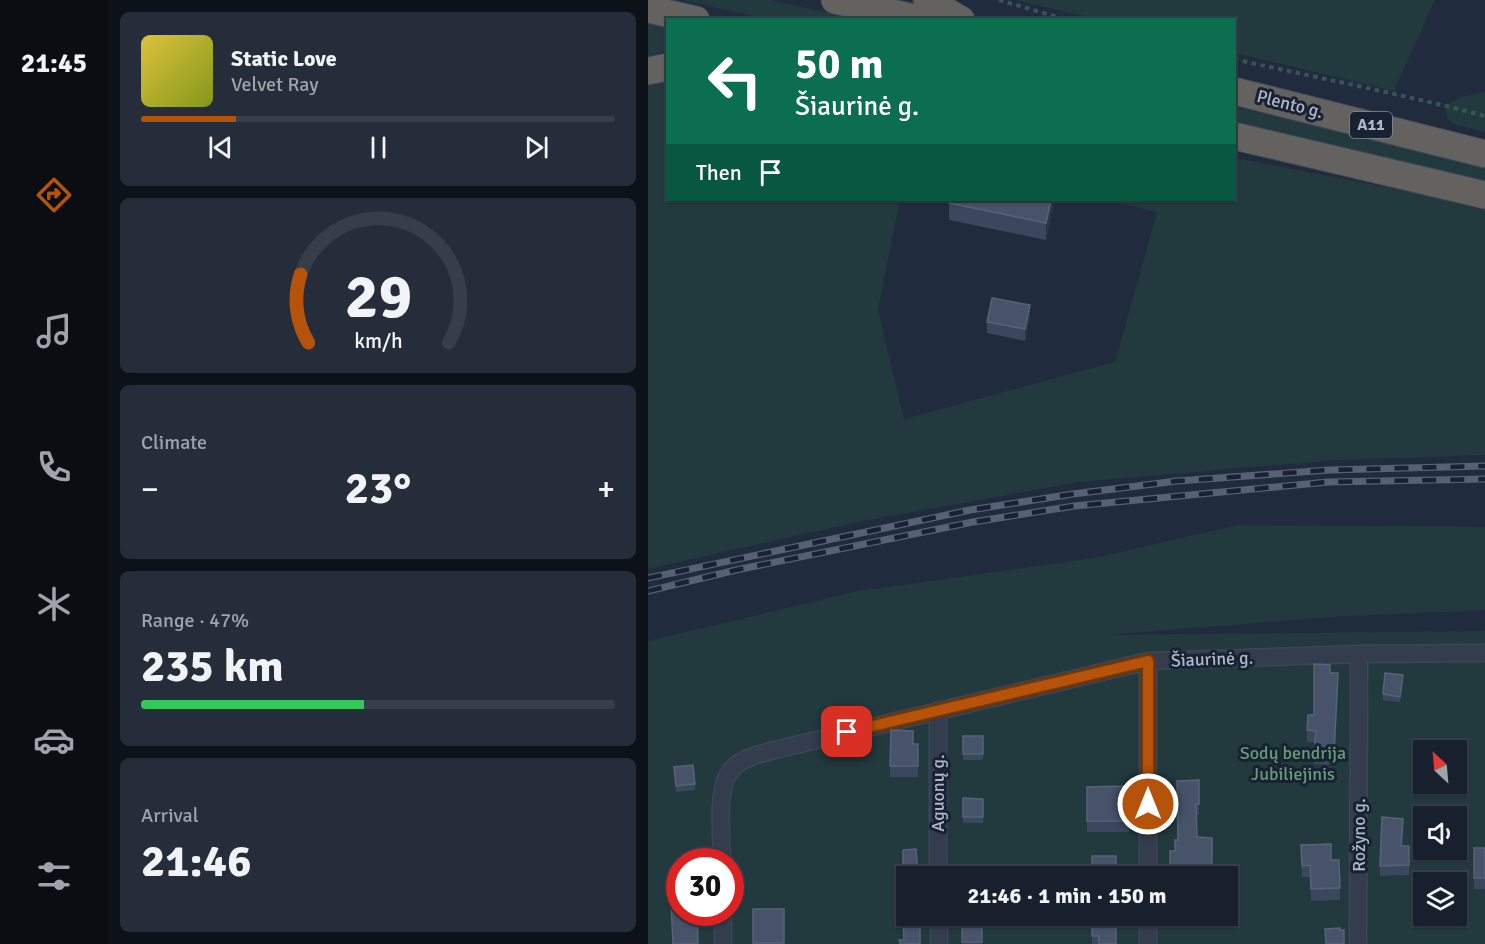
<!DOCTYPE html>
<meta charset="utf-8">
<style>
:root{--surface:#18202e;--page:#252d3a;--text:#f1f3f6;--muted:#9fa3aa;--line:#363e4a;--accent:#b45309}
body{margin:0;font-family:Signika,sans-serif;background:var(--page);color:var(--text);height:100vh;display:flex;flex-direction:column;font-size:22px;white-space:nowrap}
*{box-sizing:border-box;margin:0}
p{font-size:20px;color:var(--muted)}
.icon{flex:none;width:33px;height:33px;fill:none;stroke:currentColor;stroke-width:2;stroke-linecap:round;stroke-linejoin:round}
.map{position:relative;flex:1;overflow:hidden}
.panel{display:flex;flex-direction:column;gap:12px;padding:12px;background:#0d1219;width:540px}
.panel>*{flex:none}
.guide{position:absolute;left:18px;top:18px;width:570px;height:183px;border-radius:0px;box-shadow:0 2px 4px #0004,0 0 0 2px var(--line);background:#0b6e4f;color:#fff;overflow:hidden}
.needle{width:39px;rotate:334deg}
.fabs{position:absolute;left:765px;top:740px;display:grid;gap:12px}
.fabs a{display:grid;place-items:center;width:54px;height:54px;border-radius:0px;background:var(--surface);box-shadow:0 2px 4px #0004,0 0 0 2px var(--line);font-size:30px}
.speed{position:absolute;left:18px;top:848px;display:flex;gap:12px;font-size:30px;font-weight:700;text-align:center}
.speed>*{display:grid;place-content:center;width:78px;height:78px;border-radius:50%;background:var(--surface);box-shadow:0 2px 4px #0004,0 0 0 2px var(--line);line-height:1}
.speed .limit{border:9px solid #d22;background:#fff;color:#111}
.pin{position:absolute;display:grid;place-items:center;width:51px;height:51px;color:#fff;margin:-26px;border-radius:12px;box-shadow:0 3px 9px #0006}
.me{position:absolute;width:66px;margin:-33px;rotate:0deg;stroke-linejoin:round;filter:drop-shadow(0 0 4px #0008)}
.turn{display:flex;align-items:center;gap:21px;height:126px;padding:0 30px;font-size:27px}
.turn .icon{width:78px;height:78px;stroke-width:2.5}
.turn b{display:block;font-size:42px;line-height:51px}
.then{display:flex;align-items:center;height:57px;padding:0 30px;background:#0003;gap:12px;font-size:22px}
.big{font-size:45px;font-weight:700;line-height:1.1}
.panel .widget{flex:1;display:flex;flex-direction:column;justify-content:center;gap:9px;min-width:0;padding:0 21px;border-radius:9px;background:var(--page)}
.panel .dial{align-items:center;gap:0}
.dial svg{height:156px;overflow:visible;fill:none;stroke:var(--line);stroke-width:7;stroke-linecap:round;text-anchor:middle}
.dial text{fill:var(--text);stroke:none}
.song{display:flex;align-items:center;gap:18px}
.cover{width:72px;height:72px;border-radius:9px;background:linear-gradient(135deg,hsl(50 70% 55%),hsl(70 70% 35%))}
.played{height:6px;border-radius:3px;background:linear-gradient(90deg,var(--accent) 20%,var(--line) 20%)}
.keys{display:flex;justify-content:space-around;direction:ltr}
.heat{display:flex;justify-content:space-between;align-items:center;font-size:33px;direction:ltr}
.charge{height:9px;border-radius:4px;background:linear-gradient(90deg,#34c759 47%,var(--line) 0)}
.trip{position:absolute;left:248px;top:866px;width:342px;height:60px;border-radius:0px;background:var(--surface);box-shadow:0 2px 4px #0004,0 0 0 2px var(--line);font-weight:700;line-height:60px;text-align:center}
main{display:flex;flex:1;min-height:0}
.tab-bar{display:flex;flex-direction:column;width:108px;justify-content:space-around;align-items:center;background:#0a0d12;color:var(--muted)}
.tab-bar .icon{width:42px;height:42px}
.tab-bar .active{color:var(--accent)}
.tab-bar b{font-size:27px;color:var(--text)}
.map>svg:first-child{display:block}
.green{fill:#22393e;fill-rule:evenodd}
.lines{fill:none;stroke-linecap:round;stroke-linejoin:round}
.minor-casing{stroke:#3d4656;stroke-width:19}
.trunk-casing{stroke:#3c4555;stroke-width:29}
.path{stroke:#3b5357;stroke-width:4;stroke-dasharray:4.5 4.5;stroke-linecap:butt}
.minor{stroke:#343d4d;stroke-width:16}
.trunk{stroke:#63625f;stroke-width:27}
.rail-casing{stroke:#566175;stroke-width:7}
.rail{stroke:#192232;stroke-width:4.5;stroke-dasharray:14;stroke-linecap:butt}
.wall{fill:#3a475c}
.shaded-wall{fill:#2a364b}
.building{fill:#465368;stroke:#576377;stroke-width:1.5}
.route-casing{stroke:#753606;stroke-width:15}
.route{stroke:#b45309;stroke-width:10}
.labels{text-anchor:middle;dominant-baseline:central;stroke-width:6;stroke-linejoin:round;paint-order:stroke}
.shield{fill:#192232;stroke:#828b9c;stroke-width:1.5}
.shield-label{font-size:16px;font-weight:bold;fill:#afb8c9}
.street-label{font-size:18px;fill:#afb8c9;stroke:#192232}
.park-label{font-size:18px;fill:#649d74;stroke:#192232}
</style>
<main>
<nav class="tab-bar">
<b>21:45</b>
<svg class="icon active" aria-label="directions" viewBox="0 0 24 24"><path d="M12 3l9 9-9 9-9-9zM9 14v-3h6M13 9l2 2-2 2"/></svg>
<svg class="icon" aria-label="music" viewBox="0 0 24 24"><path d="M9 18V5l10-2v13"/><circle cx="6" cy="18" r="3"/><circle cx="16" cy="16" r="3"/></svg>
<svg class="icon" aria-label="phone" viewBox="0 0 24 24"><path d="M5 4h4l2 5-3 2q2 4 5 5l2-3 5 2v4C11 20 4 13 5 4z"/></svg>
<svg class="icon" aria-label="climate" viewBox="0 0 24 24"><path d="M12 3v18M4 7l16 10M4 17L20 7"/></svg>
<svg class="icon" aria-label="car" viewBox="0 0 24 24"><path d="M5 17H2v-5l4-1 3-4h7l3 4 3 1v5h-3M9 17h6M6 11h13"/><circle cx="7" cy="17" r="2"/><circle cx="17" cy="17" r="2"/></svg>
<svg class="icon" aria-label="filters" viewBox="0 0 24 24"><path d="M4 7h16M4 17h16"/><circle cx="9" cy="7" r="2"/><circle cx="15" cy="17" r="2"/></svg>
</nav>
<section class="panel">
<div class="widget">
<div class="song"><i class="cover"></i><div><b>Static Love</b><p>Velvet Ray</p></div></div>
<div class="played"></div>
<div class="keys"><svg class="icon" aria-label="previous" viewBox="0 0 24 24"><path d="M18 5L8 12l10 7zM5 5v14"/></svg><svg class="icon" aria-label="pause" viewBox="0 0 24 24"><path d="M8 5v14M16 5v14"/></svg><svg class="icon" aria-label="next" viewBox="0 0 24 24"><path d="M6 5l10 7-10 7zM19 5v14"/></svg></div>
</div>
<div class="widget dial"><svg viewBox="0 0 100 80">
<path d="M14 69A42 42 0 1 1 86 69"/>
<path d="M14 69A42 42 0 0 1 10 34" stroke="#b45309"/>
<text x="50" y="56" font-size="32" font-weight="700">29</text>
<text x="50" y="72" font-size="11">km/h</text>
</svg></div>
<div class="widget"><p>Climate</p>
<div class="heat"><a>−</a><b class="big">23°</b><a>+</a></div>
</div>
<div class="widget"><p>Range · 47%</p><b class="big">235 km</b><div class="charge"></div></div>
<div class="widget"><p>Arrival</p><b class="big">21:46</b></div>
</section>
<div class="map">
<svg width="837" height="944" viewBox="0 0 837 944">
<rect width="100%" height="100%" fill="#202b3e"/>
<path class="green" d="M34,0H122L209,19H119Z
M367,0H787L746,91L587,53L586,20L448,19Z
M0,24L19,28V51L0,56Z
M19,77L20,200H252L230,310L256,419L467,362L509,212L457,200H586L587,158L837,206V455L688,460L430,482L215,521L0,569V82Z
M837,92V132L806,124L799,118L798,109L800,104L812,97Z
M586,107L736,141L837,167V184L587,127Z
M590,525L837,527V610L683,617L460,635L837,631V944H0V641L210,591L446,558ZM776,750H808V783H776ZM776,816H808V849H776ZM32,861H82V912H32ZM258,876H579V915H258ZM776,882H808V915H776Z"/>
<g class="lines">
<g class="minor-casing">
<path id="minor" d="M500,661V876
M290,710V876
M74,861C74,837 67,787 84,769C95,757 116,753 131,749L500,661L711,654L837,653
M75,912V944
M291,915V944
M500,915V944
M710,944L711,654"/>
</g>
<g class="trunk-casing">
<path id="trunk" d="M187,0L275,20
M279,0L313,20
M0,9L48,20
M0,71L20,67
M586,91L837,154
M586,136L837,195"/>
</g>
<path class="path" d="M351,0L419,20
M586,59C670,78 754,94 837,116"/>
<use href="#minor" class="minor"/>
<use href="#trunk" class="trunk"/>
<g class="rail-casing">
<path id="rail" d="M0,578L322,510L425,494L529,481L681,470L837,466
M0,591L88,570L325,522L426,506L680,482L837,479"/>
</g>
<use href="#rail" class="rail"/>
</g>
<path class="wall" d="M406,200L398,240L301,220V203Z
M382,317L377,341L339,333V322Z
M682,673L690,684L686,765L666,764L667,742H659V730L666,715Z
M755,681L752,702L735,700V694Z
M243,730L265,744H270V777H242Z
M315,736H335V760H315Z
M26,767L47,784V790L28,792Z
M551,780V815H548L549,837L564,838V876H522L530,840Z
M481,786V832H439V787Z
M315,798L335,799V823H315Z
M755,829L754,846H761V875L732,876V866Z
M653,845L683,860L692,888V900L663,901L662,877H654Z
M826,848H837V889H826Z
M105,909H136V944H105Z
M444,915L468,944H444Z
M314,919H334V944H314Z"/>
<path class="shaded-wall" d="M403,200H406L398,240V223Z
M382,305V317L377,341V329Z
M690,673V684L686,765V754Z"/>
<path class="building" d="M302,200H403L398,223L301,203Z
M344,298L382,305L377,329L339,322Z
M666,664L682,665V673H690L686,754L666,752L668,731L659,730L660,715H666Z
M737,673L755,675L752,697L735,694Z
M243,730L265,731V744H270V766H242Z
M315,736H335V754H315Z
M45,765L47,784L28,786L26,767Z
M551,780V804H548L549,837L564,838V865H550V876H522V851H527V840H530L529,781Z
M481,786V821H439V787Z
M315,798L335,799V817H315Z
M734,817L755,819L753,846H761V865L732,866Z
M683,844V860H691L692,888L663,889L662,865L654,866L653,845Z
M826,848H837V878H826Z
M268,849L270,876H258V915H272V944H252L251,940H256L253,873H255V850Z
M444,856H468V876H444Z
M32,879V912H49L50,944H25L22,880Z
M105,909H136V943H105Z
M444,915H468V944H451V936H444Z
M314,919H334V942H314Z
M692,928V930H696V944H678L677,929Z"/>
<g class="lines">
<g class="route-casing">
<path id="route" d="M199,732L500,661V804"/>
</g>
<use href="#route" class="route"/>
</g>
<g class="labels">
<rect class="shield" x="702" y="112" width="42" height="26" rx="4.5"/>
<g class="shield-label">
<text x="723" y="125">A11</text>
</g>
<g class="street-label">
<text transform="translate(642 104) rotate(14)">Plento g.</text>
<text transform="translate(564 659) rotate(-2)">Šiaurinė g.</text>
<text transform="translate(290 793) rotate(-90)">Aguonų g.</text>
<text transform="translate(711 835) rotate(-90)">Rožyno g.</text>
</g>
<g class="park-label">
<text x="645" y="753">Sodų bendrija<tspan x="645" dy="21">Jubiliejinis</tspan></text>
</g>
</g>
</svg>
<div class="fabs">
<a><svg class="needle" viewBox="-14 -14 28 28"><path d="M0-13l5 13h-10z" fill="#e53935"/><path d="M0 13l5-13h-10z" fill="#9fa3aa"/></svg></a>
<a><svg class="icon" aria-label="sound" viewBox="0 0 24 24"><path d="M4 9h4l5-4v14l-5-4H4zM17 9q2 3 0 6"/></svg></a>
<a><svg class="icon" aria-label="layers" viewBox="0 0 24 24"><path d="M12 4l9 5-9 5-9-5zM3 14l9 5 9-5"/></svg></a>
</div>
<div class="speed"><div class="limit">30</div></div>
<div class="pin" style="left:199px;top:732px;background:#d93025"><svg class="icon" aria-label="arrive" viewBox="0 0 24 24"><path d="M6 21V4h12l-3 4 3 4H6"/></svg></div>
<svg class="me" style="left:500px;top:804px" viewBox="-20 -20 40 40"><circle r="17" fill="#b45309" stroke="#fff" stroke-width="3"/><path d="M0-11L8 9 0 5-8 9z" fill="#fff"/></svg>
<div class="trip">21:46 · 1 min · 150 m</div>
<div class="guide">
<div class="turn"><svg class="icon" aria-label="left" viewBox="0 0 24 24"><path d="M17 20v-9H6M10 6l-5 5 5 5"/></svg><div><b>50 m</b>Šiaurinė g.</div></div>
<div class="then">Then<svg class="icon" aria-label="arrive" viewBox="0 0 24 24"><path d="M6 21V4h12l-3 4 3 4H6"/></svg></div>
</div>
</div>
</main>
